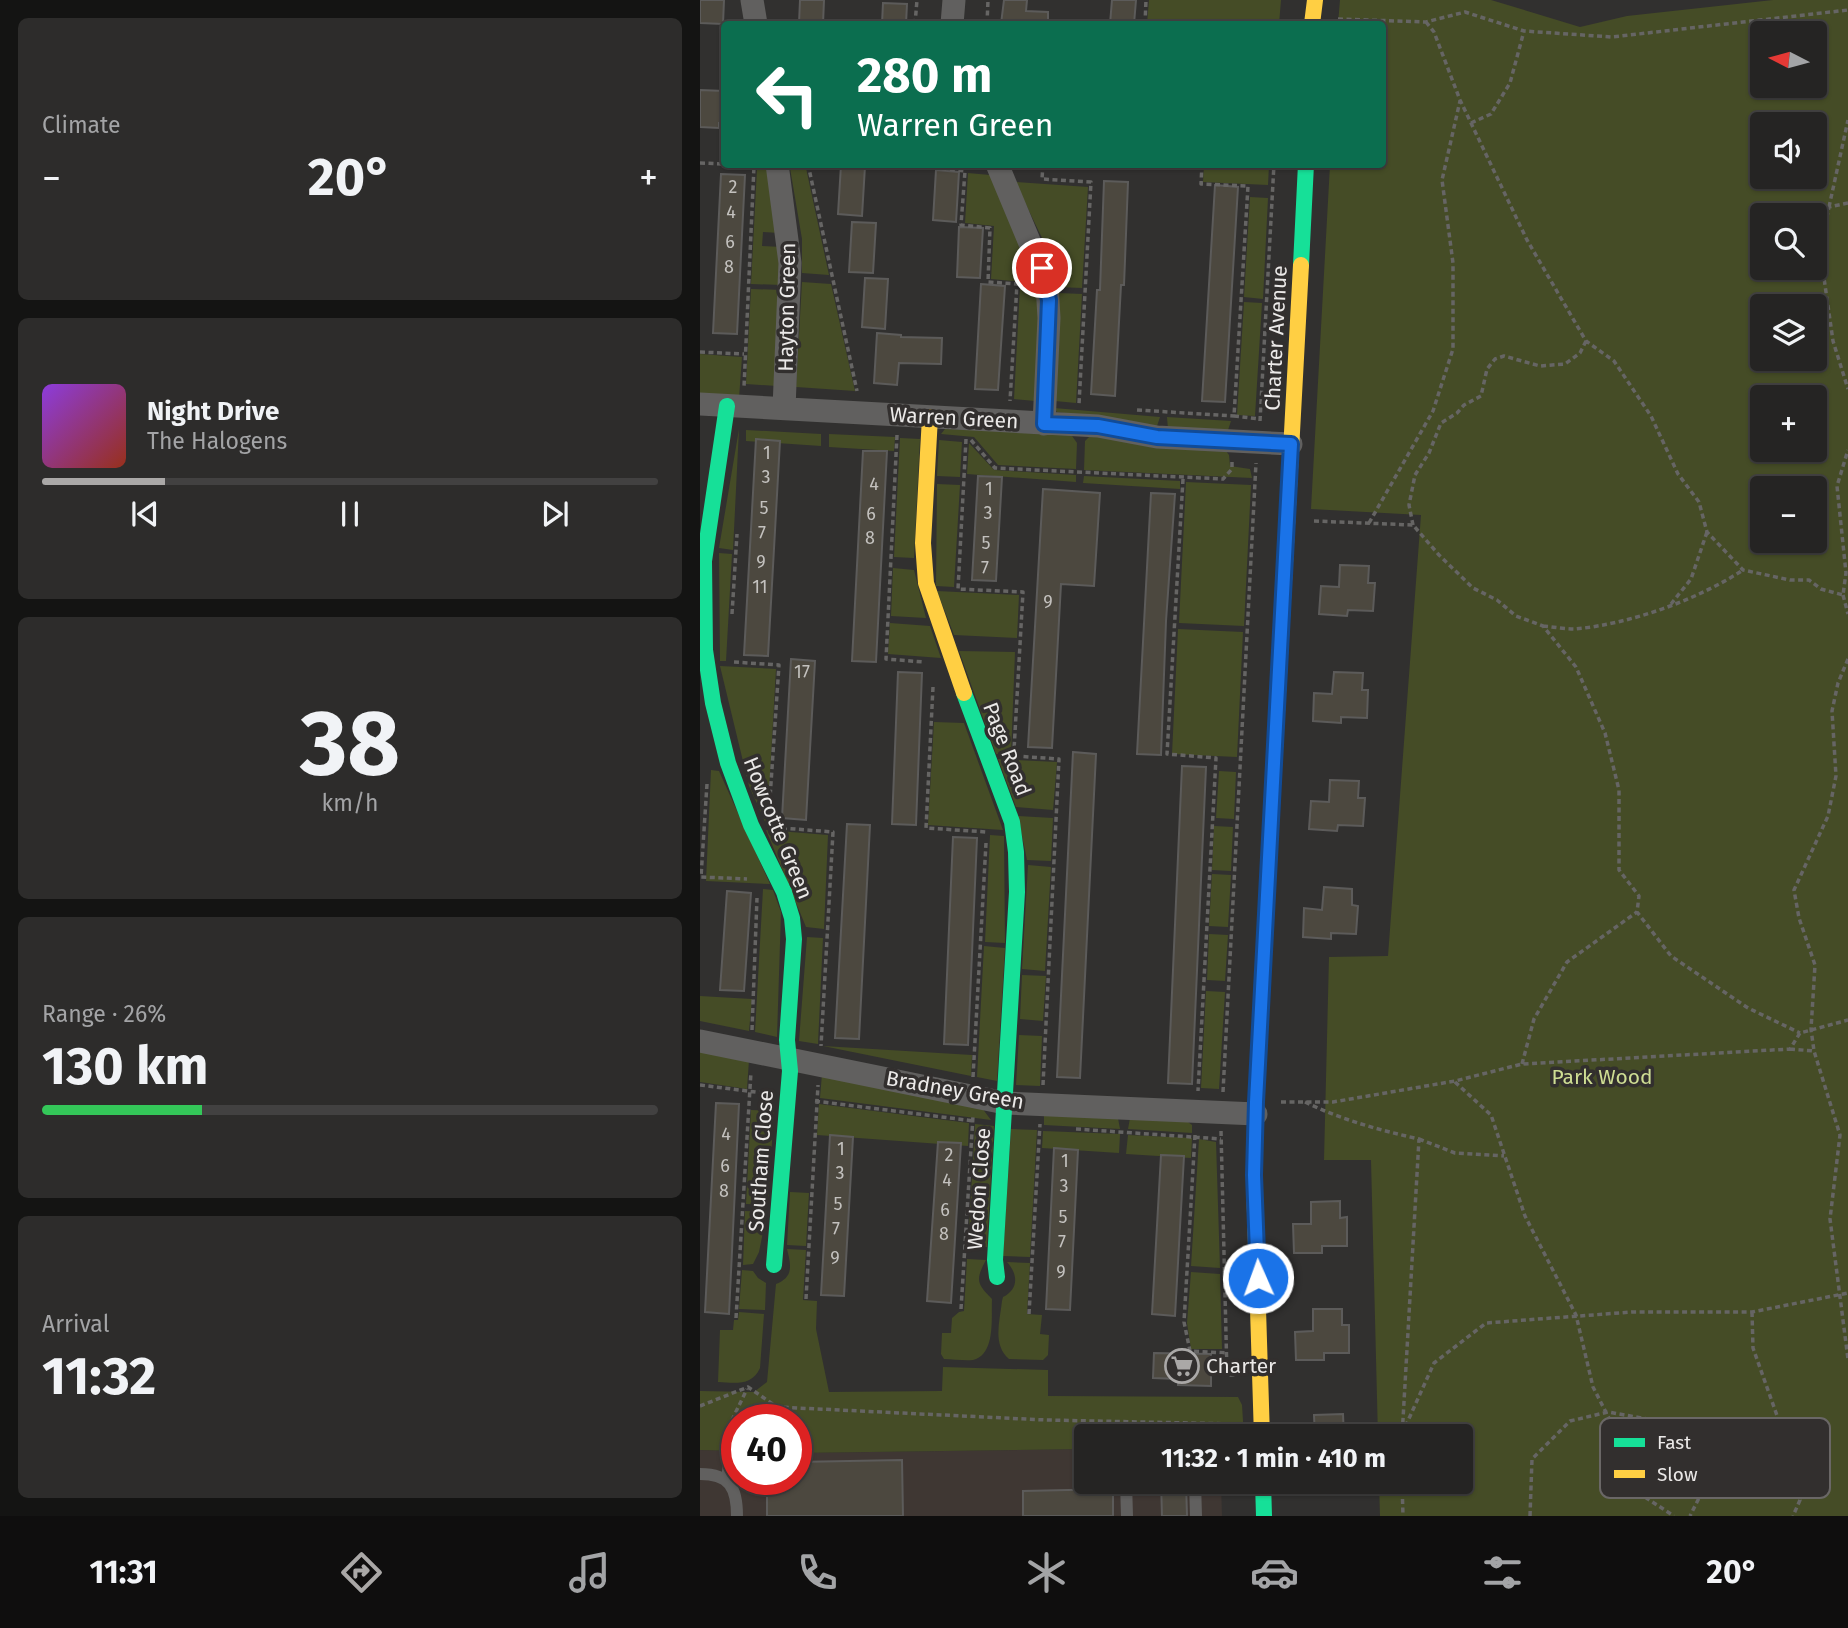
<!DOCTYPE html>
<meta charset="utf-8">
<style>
:root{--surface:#252423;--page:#2d2c2b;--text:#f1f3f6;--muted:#a3a4a6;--line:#424141;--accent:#aaa8a7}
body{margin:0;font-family:"Fira Sans",sans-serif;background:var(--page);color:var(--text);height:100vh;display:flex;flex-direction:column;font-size:26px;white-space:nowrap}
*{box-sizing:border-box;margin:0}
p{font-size:23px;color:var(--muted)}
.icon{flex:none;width:38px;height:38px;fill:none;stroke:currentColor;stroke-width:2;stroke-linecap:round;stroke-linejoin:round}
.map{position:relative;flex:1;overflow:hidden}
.details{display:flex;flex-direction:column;gap:18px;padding:18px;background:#141413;width:700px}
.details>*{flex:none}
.guide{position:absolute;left:21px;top:21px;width:665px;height:147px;border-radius:7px;box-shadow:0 2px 5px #0004,0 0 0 2px var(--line);background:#0b6e4f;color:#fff;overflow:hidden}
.needle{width:46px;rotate:276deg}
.tools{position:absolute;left:1050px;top:21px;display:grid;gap:14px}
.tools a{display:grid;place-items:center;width:77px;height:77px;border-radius:7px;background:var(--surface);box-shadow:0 2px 5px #0004,0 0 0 2px var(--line);font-size:35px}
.speed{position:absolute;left:21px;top:1404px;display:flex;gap:14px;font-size:35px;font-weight:700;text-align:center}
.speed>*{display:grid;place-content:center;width:91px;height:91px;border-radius:50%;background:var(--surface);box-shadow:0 2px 5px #0004,0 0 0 2px var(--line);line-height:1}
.speed .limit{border:10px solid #d22;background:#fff;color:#111}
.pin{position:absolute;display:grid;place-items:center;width:60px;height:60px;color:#fff;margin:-30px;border:4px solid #fff;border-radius:50%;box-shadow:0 2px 7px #0007}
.me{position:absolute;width:77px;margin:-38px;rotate:358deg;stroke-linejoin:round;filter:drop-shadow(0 0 5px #0008)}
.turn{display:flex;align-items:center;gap:24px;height:147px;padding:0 21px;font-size:32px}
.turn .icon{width:91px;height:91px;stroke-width:2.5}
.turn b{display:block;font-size:49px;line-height:60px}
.big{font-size:52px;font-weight:700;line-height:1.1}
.details .widget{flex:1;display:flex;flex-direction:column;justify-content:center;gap:10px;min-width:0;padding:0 24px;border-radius:10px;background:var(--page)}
.details .dial{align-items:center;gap:0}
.dial b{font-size:91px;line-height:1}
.song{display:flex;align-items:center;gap:21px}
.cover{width:84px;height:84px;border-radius:10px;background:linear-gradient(135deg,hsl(270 70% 55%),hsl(10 70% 35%))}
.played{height:7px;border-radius:4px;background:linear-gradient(90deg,var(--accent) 20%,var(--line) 20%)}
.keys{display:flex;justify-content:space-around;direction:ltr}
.heat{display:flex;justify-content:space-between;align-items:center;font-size:38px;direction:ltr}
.charge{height:10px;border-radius:5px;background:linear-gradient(90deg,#34c759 26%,var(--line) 0)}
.trip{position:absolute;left:374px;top:1424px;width:399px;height:70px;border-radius:7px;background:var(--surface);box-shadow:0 2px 5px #0004,0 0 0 2px var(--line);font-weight:700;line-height:70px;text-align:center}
.tab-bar{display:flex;height:112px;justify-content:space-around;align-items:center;background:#0f0e0e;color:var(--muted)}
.tab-bar .icon{width:49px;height:49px}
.tab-bar .on{color:var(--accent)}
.tab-bar b{font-size:32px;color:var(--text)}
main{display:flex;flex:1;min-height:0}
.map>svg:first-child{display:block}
.built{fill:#3f3733}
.green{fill:#454c26;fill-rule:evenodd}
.building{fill:#4c483f;stroke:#5c5b5a;stroke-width:2}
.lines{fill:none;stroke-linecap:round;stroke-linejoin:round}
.path{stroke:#666564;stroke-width:3.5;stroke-dasharray:5 3.5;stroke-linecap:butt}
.lane{stroke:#61605f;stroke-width:12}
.street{stroke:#61605f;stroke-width:23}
.fast{stroke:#16e098;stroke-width:16}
.slow{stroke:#ffcf43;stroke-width:16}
.route-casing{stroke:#114b97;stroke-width:18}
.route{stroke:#1a73e8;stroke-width:12}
.labels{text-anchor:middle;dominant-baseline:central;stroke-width:7;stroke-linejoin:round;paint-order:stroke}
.number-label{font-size:18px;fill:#c3c1be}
.street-label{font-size:21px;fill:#ebe9e8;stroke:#322f2e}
.park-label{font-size:21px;fill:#cedd93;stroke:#322f2e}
.poi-label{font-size:21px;fill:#ebe9e8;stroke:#322f2e;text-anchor:start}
.key{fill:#322f2e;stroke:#6a6766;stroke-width:2}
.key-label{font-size:19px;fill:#ebe9e8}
</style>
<main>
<section class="details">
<div class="widget"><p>Climate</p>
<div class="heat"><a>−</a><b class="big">20°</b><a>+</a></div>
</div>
<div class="widget">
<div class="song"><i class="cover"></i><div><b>Night Drive</b><p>The Halogens</p></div></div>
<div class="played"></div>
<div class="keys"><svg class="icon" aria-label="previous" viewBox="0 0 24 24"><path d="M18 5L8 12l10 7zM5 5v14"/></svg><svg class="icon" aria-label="pause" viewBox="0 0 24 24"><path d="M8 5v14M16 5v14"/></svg><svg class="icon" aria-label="next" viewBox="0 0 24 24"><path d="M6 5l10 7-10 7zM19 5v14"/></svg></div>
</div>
<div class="widget dial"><b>38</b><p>km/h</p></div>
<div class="widget"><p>Range · 26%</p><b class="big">130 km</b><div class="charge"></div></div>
<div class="widget"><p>Arrival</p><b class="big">11:32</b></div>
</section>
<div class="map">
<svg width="1148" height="1516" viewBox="0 0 1148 1516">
<rect width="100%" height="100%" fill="#31302f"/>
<path class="built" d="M387,1449V1482H521L522,1516H0V1450L37,1451V1479H96V1453Z"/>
<path class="green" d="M449,0H581L579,24H447Z
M640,0H791L880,27L927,16L1073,0H1148V1516H680L679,1482H761V1437H678L671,1160H624L629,957L688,956L721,515L611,509L630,165L682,164V24H638ZM1062,33H1115V86H1062ZM1062,124H1115V177H1062ZM1062,215H1115V268H1062ZM1062,306H1115V359H1062ZM1062,397H1115V450H1062ZM1062,488H1115V541H1062Z
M504,165H569L568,185L503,182Z
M90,168H106L129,275L102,273V239Z
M57,169L71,170L80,233L63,232L62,246L82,247V285L51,284Z
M268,173L290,175L336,283L291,279L294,226L265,223Z
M315,182L388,187L382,288L357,287L344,242Z
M550,197L568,198L563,299L544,297Z
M102,282L131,284L155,391L96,387Z
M320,287L337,289L339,298L335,401L314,399Z
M51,289L82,290L77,386L46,384Z
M358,293L382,294L376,403L355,401Z
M544,302L562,303L555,416L537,415Z
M0,354L42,357L39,398L0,396Z
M354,408L460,417L457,426L357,412Z
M467,417L531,421L528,430L468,429Z
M39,429L33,550L19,548Z
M245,429L370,433L377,443L376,469L298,465L274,437L241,434Z
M46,430L121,434V446L46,441Z
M129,434L195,437L194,451L129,447Z
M390,436L526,451L529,455L530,466L550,469L552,478L384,470L385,441Z
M200,438L220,439L214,558L194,557Z
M239,440L262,442L260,477L237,476Z
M269,443L294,470L376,475V482L267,474Z
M384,476L480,481V489L383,483Z
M486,482L551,485L544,626L479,623Z
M237,484L260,485L254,587L236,586Z
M19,553L32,554L26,661H20Z
M193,568L214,570L226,618L191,616Z
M237,591L319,595L317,638L254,635Z
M190,623L230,626L241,658L188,654Z
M478,629L543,632L537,757L472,754Z
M259,651L315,652L311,755L296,754Z
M20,666L76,669L67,826L49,786Z
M234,722L264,723L303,830L228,825Z
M298,759L357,762L353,810L316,807Z
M11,770L19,771L70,884L6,881Z
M519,771L536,772L534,819L516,818Z
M318,816L353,818L351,861L327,860Z
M514,826L533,827L531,871L512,870Z
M66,830L128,835L124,929L106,927Z
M290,835L304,836L305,943L285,942Z
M328,865L351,867L345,971L322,969Z
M512,874L531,875L528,927L509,926Z
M63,889L73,890L81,912L77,1037L55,1032Z
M509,934L528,935L525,981L507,980Z
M107,937L123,938L118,1044L99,1041Z
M284,946L305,948L297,1081L277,1077Z
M322,975L346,976L343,1021L320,1019Z
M506,991L525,992L519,1089L501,1088Z
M0,996L52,999L49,1031L0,1021Z
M319,1035L342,1036L340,1086L316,1085Z
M123,1046L272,1055L271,1076Z
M0,1050L49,1060L47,1089L0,1082Z
M122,1074L282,1108L291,1120L120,1098Z
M119,1104L269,1123L268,1146L117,1135Z
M51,1110L74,1111L68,1205L46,1204Z
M344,1113L418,1118L420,1129L344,1125Z
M430,1118L488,1122L492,1125V1133L428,1129Z
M275,1124L294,1126L287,1247L268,1246Z
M311,1129L337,1130L330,1257L303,1256Z
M343,1131L420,1134L419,1153L342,1148Z
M428,1135L492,1138L491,1158L426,1154Z
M499,1139L516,1142L520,1268L491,1266Z
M90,1192L109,1193L106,1246L87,1245Z
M45,1211L67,1212L59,1252L53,1264L43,1265Z
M87,1249L106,1250L103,1300L117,1301L116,1329L129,1392L242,1391L243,1367L348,1370V1396L538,1397L542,1405L544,1437H387V1449L96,1453V1419H37V1451L0,1450V1391L54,1392L67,1382L76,1284C94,1277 91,1265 87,1249Z
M267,1259L286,1260C275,1280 277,1284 292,1299C291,1317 296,1355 273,1360C264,1361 253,1359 244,1359L241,1354L242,1333H251L252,1318L259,1312L264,1311Z
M307,1262L330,1263L327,1314L342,1315L340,1334L349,1335L348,1355L343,1360L309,1359C292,1344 300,1321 302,1301L303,1297C319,1289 318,1274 307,1262Z
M42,1270L53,1271L58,1278L66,1283L65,1310L39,1309Z
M491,1272L520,1274L522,1349H491L487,1323Z
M39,1312L64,1314L60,1368C52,1386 36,1383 18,1382L20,1330H33L34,1320H38Z"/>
<path class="building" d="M0,0H24L23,24L0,23Z
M100,0H124L123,24H99Z
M304,0H327L326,11L348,12V24H301Z
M412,0H436L434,24H410Z
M183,3L207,4L206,24H182Z
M0,90L24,91V123H19V128L0,127Z
M141,165L165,166L162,216L138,214Z
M236,170L259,172L256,222L233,220Z
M21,174L45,175L37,334L13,333Z
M404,181L428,182L425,260L424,285H421L415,396L391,394L397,290H400Z
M515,185L538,187L525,402L502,401Z
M152,222L176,223L173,273L149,272Z
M259,227L283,228L280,278L257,277Z
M165,278L188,279L185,329L162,327Z
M281,284L305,286L298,390L275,389Z
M177,333L201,335V337L242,338L241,364L199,363L197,385L174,383Z
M56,439L80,441L68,656L44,655Z
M163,451H187L176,662L152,661Z
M278,476L302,477L296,581L272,580Z
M343,489L400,493L394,586L361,584L352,748L328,747Z
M451,493L475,494L466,621L461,755L437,754Z
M640,565L669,566L668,583H675L673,611L648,610L647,616L619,614L621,586L639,587Z
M91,659L115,661L106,820L82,818Z
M198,672L222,673L216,825L192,824Z
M634,672L663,673L662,690H668L667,718L641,717V723L613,721L614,693L632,694Z
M373,752L396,754L380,1078L357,1077Z
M482,766L506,767L492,1084L468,1083Z
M630,780L659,781L658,798H665L663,826L638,825L637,831L609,829L611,801L629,802Z
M147,824L170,825L159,1039L135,1038Z
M253,837L277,838L268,1045L244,1044Z
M624,887L652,889V905L658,906L656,934L631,933V939L603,937L604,908L622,910Z
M27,891L51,893L44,991L20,990Z
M16,1103L39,1104L29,1314L5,1312Z
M130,1135L153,1137L144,1296L121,1295Z
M238,1142L261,1143L251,1303L227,1301Z
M354,1148L378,1150L370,1310L346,1309Z
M461,1155L484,1156L475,1316L452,1314Z
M640,1201V1218L647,1217V1246H622V1253H594L593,1224H611V1202Z
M613,1309H642V1325H649V1353H624V1360H596L595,1332L613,1331Z
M454,1353L511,1354V1386L478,1385V1379L453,1378Z
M643,1414L644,1437H615L614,1415Z
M202,1460L203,1516H67V1479H96V1462Z
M461,1482H486L487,1516H462Z
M413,1489V1516H323V1491Z"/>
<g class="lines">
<path class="path" d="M638,19L726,22L765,12L824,31L912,37L1148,10
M726,22L734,32L760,100L827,240L886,341L914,361L951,416L978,474L999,502L1007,532L1043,570L1090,580H1109L1121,589L1143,595L1146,573L1137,486L1148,450
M215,24L217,0
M287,24L288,0
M445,24L446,0
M771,123L791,114L810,83L824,31
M0,163L24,164
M31,164L54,166L44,387
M108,164L157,391
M237,164V168L265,171L261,225L290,228L288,282L317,284L310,401
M343,164L342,179L391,182L379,404
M502,164L501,184L548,186L534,416L560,419
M1148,203L1129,207L1120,250L1133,341L1148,389
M1129,207L1148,120
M0,352L44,354
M437,410L534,416L533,420
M560,421L574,164
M197,435L186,659L224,662
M266,439L258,589L323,592L314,750
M271,440L295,468L523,479L532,469V462
M483,479L467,754L516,758L498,1091
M614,521L713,525L739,555L773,588L797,600L816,616L843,626L876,667L905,733L919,790V870L939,896L937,912L971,956L1048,1008L1100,1033
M669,523L733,411L753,349V263L742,180L760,101
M713,525L709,505L715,475L729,453L741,423L757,413L764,405L781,396L787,369L795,359L804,356L840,366L865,364L880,353L886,341
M1143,595L1148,614
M971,604L991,579L1007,532
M32,614L37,534
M843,626C854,627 865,629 875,629C930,624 997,600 1043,570
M1148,659L1138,683L1132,711L1136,776L1128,816L1094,890L1099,918L1115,965L1111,1029L1114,1051L1140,1135L1130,1219L1148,1359
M34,662L79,665L70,798
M233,687L226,828L287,832
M315,756L359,759L343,1085
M7,784L1,877L47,879
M82,828L133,832L121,1046
M52,1030L57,898
M1090,1049L1114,1051
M822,1064L834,1019L867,962L937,912
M273,1077L286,843
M755,1082L791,1115L825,1216L876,1315L893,1387L913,1426L921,1475L934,1490L974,1516
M0,1085L63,1093
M523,1092L556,463
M115,1101L274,1121
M581,1102H633L755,1081L822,1064L1090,1049L1100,1033L1148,1020
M605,1102C642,1120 679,1130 719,1139L702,1437
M376,1129L521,1139
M521,1131L527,1375H535
M495,1135L484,1322L490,1351L527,1353
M719,1139L755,1153L804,1156
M106,1299L118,1085
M261,1309L273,1116
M1052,1312L1053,1348L1080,1424V1469
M329,1314L340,1124
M36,1318L51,1072
M0,1406L48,1387L77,1407L346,1420L537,1424
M702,1434L734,1363L786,1323L932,1312H1052L1148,1293
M30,1437L31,1422L47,1389
M702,1482L703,1516
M1000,1496L1051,1471L1080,1469L1096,1476L1100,1500L1093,1516
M830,1516L832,1459L870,1421L908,1412L953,1420L992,1443L1000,1496L990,1516"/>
<path class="lane" d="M0,1474C30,1474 37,1488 37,1516
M27,1482L30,1451
M426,1482L427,1516
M495,1482L496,1516"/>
<path class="street" d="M52,0L56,24
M252,24L254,0
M77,164L90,263L84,408
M297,164L347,284L349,318L344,424
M0,404L398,426L457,437L591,444
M0,1041L305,1103L556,1114"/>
<path class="fast" d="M601,265L606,164
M27,406L4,561L5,650L13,703L28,763L51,825L84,892L92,918L94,939L87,1040L90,1071L74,1265
M264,693L312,822L316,852L317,892L295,1260L297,1277
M554,1181L556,1102L584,581
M563,1482L564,1516"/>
<path class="slow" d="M612,24L615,0
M230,417L223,543L226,583L264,693
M584,581L601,265
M554,1181L562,1437"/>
</g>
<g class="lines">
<g class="route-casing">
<path id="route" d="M342,268L349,300L344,424L398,426L457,437L591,444L556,1102L554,1175L558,1278"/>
</g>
<use href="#route" class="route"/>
</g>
<defs>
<g id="supermarket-ring" transform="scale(1.75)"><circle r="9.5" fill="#322f2e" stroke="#aaa8a7" stroke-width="1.5"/><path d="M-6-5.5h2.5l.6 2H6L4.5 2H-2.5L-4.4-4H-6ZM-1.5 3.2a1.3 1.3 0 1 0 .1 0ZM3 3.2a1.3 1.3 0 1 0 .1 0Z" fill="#aaa8a7"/></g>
</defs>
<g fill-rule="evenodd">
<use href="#supermarket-ring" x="482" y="1366"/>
</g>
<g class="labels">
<g class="number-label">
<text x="33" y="187">2</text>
<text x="31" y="212">4</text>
<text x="30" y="242">6</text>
<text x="29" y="267">8</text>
<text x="67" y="453">1</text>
<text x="66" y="477">3</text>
<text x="174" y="484">4</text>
<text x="289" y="489">1</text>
<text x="64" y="508">5</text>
<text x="288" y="513">3</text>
<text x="171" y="514">6</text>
<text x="62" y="533">7</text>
<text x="170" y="538">8</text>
<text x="286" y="543">5</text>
<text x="61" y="562">9</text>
<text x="285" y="568">7</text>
<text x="60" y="587">11</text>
<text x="348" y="602">9</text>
<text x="102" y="672">17</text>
<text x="26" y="1134">4</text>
<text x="141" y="1149">1</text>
<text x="249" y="1155">2</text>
<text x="365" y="1161">1</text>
<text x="25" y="1166">6</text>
<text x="140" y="1173">3</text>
<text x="247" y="1180">4</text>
<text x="364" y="1186">3</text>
<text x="24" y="1191">8</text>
<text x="138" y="1204">5</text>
<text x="245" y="1210">6</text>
<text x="363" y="1217">5</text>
<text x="136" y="1229">7</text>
<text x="244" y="1234">8</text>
<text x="362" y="1242">7</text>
<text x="135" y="1258">9</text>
<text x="361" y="1272">9</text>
</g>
<g class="street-label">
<text transform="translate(87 307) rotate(-89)">Hayton Green</text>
<text transform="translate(576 338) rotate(-87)">Charter Avenue</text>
<text transform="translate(254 418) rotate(3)">Warren Green</text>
<text transform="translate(307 749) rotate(69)">Page Road</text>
<text transform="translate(78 828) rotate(68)">Howcotte Green</text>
<text transform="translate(255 1090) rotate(10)">Bradney Green</text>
<text transform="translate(61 1161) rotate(-86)">Southam Close</text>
<text transform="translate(279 1189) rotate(-86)">Wedon Close</text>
</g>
<g class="park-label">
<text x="902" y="1077">Park Wood</text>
</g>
<g class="poi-label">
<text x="506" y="1366">Charter</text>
</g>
</g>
<rect x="900" y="1418" width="230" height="80" rx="10" class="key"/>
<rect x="914" y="1438" width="31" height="9" fill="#16e098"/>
<rect x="914" y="1470" width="31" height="8" fill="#ffcf43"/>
<g class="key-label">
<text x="957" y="1449">Fast</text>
<text x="957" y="1481">Slow</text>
</g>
</svg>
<div class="tools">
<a><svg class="needle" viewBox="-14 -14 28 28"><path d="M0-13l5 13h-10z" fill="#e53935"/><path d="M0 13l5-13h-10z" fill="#a3a4a6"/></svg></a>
<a><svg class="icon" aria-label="sound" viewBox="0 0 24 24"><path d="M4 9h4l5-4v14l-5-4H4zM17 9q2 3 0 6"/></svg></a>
<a><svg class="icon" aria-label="search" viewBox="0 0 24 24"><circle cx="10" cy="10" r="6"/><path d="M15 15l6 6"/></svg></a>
<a><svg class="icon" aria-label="layers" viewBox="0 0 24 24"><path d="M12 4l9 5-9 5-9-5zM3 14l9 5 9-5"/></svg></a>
<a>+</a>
<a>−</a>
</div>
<div class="speed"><div class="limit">40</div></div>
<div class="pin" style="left:342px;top:268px;background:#d93025"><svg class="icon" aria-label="arrive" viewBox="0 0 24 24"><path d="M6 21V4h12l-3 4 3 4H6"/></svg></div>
<svg class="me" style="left:558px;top:1278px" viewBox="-20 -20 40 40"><circle r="17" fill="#1a73e8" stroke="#fff" stroke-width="3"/><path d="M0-11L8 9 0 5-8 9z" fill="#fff"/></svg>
<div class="trip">11:32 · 1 min · 410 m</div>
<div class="guide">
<div class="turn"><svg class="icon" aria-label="left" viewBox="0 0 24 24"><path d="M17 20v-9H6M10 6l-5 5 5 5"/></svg><div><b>280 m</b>Warren Green</div></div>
</div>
</div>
</main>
<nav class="tab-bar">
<b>11:31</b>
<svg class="icon on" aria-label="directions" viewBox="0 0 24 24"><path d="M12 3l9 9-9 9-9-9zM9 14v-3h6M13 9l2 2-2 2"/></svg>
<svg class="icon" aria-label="music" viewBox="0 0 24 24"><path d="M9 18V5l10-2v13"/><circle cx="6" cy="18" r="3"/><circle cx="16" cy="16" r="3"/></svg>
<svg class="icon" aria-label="phone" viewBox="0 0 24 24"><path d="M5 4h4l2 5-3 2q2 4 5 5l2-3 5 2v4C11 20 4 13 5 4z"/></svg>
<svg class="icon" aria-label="climate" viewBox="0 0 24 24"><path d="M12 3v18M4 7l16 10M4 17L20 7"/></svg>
<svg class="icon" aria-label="car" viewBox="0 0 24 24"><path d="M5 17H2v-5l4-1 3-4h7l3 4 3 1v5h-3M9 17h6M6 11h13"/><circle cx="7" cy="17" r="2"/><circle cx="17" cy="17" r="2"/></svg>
<svg class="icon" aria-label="filters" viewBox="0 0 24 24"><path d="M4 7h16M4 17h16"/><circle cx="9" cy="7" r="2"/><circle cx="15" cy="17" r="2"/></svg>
<b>20°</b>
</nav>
